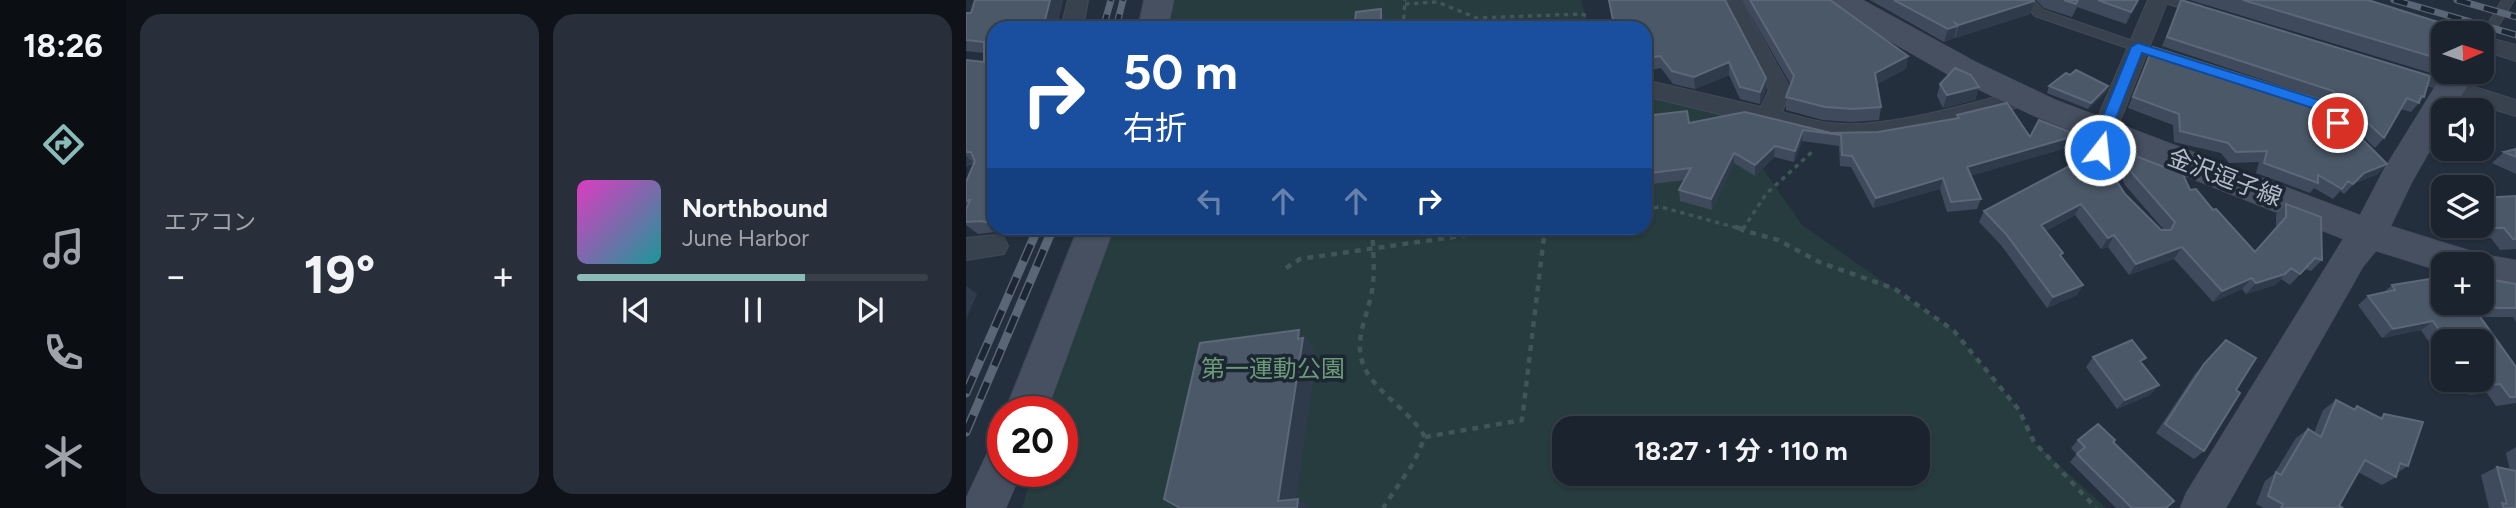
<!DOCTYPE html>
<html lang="ja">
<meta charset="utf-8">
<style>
:root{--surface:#1b232e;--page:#282f3a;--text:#f1f3f6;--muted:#a0a4aa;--line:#39404a;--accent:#8bbbb9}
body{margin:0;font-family:Figtree,"Noto Sans JP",sans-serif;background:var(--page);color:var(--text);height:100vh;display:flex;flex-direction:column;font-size:26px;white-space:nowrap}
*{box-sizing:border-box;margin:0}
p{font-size:23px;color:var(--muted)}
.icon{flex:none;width:38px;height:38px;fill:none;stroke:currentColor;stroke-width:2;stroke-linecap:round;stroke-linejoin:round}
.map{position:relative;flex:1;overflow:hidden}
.drawer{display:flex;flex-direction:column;gap:14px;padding:14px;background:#0f1319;width:840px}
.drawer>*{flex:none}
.banner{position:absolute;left:21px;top:21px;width:665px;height:214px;border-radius:21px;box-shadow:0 2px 5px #0004,0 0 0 2px var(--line);background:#1a4fa0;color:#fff;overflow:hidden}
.needle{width:46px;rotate:87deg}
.controls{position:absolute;left:1465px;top:21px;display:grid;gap:14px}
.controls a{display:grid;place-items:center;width:63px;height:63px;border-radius:14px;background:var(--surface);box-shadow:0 2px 5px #0004,0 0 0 2px var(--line);font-size:35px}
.speed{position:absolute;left:21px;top:396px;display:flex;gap:14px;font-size:35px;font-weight:700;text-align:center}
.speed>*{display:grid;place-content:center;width:91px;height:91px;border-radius:50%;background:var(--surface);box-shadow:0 2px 5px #0004,0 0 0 2px var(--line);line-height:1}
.speed .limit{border:10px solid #d22;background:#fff;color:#111}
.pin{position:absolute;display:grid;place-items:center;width:60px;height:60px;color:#fff;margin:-30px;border:4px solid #fff;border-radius:50%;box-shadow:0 2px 7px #0007}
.me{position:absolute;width:77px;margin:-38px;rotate:16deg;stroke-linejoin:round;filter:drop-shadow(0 0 5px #0008)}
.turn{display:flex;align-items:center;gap:24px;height:147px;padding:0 21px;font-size:32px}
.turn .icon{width:91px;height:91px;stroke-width:2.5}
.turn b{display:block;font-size:49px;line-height:60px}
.lanes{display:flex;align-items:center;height:66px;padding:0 21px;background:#0003;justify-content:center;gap:35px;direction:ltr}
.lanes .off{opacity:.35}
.big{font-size:52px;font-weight:700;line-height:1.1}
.drawer .widget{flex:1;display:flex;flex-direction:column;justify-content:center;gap:10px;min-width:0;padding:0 24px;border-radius:21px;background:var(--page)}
.song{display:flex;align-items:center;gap:21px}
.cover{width:84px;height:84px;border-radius:10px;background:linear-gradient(135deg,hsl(310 70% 55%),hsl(180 70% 35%))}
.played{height:7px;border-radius:4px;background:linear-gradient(90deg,var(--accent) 65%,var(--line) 65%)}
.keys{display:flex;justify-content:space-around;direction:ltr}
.heat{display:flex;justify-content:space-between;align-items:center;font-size:38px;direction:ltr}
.drawer .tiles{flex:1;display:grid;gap:14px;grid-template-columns:repeat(2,1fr)}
.trip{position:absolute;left:586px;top:416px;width:378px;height:70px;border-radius:21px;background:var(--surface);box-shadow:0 2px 5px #0004,0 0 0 2px var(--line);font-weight:700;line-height:70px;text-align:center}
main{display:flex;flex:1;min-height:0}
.menu{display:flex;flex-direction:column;width:126px;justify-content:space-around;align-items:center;background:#0b0e12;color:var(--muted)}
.menu .icon{width:49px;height:49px}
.menu .active{color:var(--accent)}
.menu b{font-size:32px;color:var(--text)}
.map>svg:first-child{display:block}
.green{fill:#263c3f;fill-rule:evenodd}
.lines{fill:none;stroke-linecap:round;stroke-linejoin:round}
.lane-casing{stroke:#414a57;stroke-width:2}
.street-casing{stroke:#414a57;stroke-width:2}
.secondary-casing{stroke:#414a57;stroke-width:1}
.path-far1{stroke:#3f5557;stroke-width:3.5;stroke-dasharray:4.5 4.5;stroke-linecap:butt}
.path{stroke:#3f5557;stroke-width:4.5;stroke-dasharray:6 6;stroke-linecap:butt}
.lane{fill:#38414e;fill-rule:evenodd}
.street{fill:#38414e;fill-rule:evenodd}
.secondary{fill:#465061;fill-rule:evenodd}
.rail-far1-casing{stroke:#5a6575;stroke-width:7}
.rail-casing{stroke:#5a6575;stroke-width:9}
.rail-far1{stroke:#1d2633;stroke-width:4.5;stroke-dasharray:14;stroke-linecap:butt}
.rail{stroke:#1d2633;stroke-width:6;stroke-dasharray:18;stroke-linecap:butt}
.wall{fill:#3f4b5c}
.shaded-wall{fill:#2f3b4b}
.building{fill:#4b5868;stroke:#5c6777;stroke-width:2}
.route{fill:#1a73e8;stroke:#114b97;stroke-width:2}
.labels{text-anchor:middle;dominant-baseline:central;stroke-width:7;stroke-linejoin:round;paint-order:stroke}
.street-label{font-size:24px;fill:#b4bcc9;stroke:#1d2633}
.park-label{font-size:24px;fill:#6b9a76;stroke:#1d2633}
</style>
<main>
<nav class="menu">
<b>18:26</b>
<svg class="icon active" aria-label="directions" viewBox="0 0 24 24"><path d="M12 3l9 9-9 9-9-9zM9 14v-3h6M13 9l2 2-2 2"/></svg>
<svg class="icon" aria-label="music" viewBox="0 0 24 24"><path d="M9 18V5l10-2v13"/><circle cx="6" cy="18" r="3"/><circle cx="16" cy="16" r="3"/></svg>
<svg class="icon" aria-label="phone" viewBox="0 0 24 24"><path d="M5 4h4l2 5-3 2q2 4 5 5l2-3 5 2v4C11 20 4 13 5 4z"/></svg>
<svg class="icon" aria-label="climate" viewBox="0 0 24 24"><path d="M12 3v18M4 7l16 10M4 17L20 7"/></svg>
</nav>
<section class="drawer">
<div class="tiles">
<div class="widget"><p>エアコン</p>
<div class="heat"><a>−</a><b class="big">19°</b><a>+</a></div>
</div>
<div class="widget">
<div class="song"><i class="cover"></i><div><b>Northbound</b><p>June Harbor</p></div></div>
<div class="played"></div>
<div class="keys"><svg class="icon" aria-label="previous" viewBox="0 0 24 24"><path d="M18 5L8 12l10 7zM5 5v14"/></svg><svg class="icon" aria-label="pause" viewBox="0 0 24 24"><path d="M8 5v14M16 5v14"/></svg><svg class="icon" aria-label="next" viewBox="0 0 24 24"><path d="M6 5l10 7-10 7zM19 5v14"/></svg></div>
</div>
</div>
</section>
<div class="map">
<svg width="1550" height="508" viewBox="0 0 1550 508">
<rect width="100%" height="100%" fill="#242f3e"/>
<path class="green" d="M189,0H615L624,28H183Z
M679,82L752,104L836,225L988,331L1053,410L1068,442L1140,508H56L67,471H96V411H83L135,228H679ZM598,429H952V474H598Z"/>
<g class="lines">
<g class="lane-casing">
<path id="lane" d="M1055,0H1067L1077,10L1184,47L1186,50L1184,53H1176L1069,16Z
M1197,0H1215L1236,6L1238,9L1232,13L1199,3Z
M1536,0H1548L1520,46L1516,47V34Z
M1445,72L1487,84L1489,87L1483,91L1441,79L1439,76L1441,73Z"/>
</g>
<g class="street-casing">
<path id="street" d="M102,0H122L117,28H95Z
M775,0L825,90L816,112C831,116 847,121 863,123C919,130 1001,104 1056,90L1064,92L1067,98L1064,104L1000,121L910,140L864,141L679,96V80L795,107L803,90L755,1Z
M1182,0H1202L1150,131L1146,137L1138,140L1130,137L1126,131Z
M1516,36L1550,45V61L1516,50Z
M1483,79L1550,100V116L1475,93L1472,87L1475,81Z
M29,235L38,238L42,246L38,254L0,260V238Z"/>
</g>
<g class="secondary-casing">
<path id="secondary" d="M178,0H208L202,28H172Z
M859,0H897L1010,62L1090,100L1394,215L1418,169L1478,72H1510L1487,110H1477V128L1446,182L1425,226L1515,254L1550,260V292L1516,284V264H1477V272L1410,251L1397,267L1260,508H1214L1220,493L1377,239L1068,116L988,78L864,7Z
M112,228H148L81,411H39Z
M37,445V471H56L40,508H0V498L22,451Z"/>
</g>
<path class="path-far1" d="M439,4L471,2L511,18L616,14L620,16L622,28
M437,28L439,0
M679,209L695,207L775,229
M545,229L549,228
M777,229L800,194L847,151"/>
<path class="path" d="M769,227L777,229
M778,227L776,230L812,240L853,262L929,289L988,331L1053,410L1068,442L1130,508
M407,228C406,246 409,265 407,283C404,317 381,344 404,377C420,399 445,413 459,437L448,462L417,508
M320,268L334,259L549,228
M459,437L556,420L579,228"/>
<use href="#lane" class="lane"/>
<use href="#street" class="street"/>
<use href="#secondary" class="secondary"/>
<g class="rail-far1-casing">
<path id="rail-far1" d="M1428,0L1550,35
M1491,0L1550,17
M137,28L145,0
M150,28L157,0"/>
</g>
<g class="rail-casing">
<path id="rail" d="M0,393L72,228
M0,432L87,228"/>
</g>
<use href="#rail-far1" class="rail-far1"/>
<use href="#rail" class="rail"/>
</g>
<path class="wall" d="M97,0L90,28H28V228H44L41,236L29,232L12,234L0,225V182L9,163L0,166V60L18,62V53L0,51V13Z
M642,0H759L800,90L794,104L774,99L763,75L729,89L707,84L695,68L679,71V28H648Z
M776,0H864L942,56L940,69L911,84L915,107L913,120L885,122L857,120L820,110V97L825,85Z
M904,0H1067L1064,14L989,38L988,37V38L978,42Z
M1070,0H1173L1160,24L1111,7L1106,17L1078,8Z
M1215,0L1458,97L1445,112L1435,109L1418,138L1409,148L1360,101L1196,46Z
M1224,0H1402L1477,33V65L1468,74Z
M1187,47L1412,174L1389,183L1378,194L1374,191L1367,199L1348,188L1344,193L1290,173L1293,162L1263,163L1255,153L1208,142L1207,125L1162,108L1182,58Z
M1104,75L1142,86L1139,93L1122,109L1081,93L1083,86Z
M974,84L1013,87L1009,100L977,108L971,96Z
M779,112L865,133L912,132L991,118V115L1064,137L1112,135L1107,146L1005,175L1015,199L1011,209L981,212L974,189L907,208L885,167L874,166L873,146L836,141L828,162L808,157L789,176L768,163L746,210L714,201L713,190L719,180L686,184L679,133L723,123Z
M1550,149V174L1526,163L1538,152Z
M1154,150L1197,167L1203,158L1224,190L1247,210L1289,252L1310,228V215L1320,204L1356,260L1345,271L1339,269L1324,285L1315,279L1309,285L1280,294L1276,289L1247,302L1208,259L1163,275L1142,247L1135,249L1109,215L1080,231L1096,257L1117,285L1111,295L1081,308L1035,245L1013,222L1018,211L1141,166L1159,194L1195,230H1198L1159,185L1148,162Z
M1550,196V249L1534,250L1525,238L1512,239L1503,226H1516V198Z
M1477,275V303L1550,284V322L1547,317H1514L1550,367V403L1530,406L1521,393L1503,395L1494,380H1516V341H1477V363L1455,330L1416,338L1392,305L1402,296L1417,293L1426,285L1474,278Z
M1260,340L1270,390L1238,451L1228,459L1190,433L1229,374Z
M1127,357L1176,363L1193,385L1184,395L1151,409L1120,367Z
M1370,400L1387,409L1391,406L1413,418L1418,414L1442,466L1431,473L1430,477L1416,485L1392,472L1373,506L1377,508H1298L1290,504L1299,481L1308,474L1330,438L1342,429L1348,433L1357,410Z
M1112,440L1147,443L1200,508H1150L1104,462L1111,454L1105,448Z
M1550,447V508H1523L1515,475L1531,467L1544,470L1540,453Z"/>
<path class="shaded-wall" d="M84,0H97L90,28H77Z
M1172,0H1173L1160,24L1165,12Z
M1068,1L1064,14L989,38L993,25Z
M415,9L421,21L420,28H416L415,24Z
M991,26L988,38L978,42L982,29Z
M942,56L940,69L907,86L909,73Z
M763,62V75L729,89L728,77Z
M800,78V90L794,104V92Z
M1142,86L1139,93L1122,109L1125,103Z
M1013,87L1009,100L977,108L981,95Z
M837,130L836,141L828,162L829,151Z
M1112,135L1107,146L998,178L1001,167Z
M809,146L808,157L789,176V165Z
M768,153V163L746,210L745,199Z
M0,156L7,162L0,166Z
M1421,164L1412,174L1389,183L1398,173Z
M977,178L974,189L907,208L910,198Z
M1115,204L1109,215L1070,236L1075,225Z
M31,228H44L41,236Z
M1148,235L1142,247L1135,249L1142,238Z
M1216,247L1208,259L1163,275L1170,264Z
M1319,274L1309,285L1280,294L1290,283Z
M1286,278L1276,289L1247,302L1256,291Z
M1117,285L1111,295L1081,308L1087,297Z
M0,286L11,294L0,319Z
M1467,321L1455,330L1416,338L1427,329Z
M333,330L347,347V350L351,355L329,508L312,501Z
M1193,385L1184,395L1151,409L1159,400Z
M332,499L343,508H331Z"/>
<path class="building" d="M9,0H84L77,28H28V224L15,221L0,222V210L4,200L0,201V182L9,161L5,152H0V60L18,62V42L0,40V13H5Z
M643,0H759L800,78L794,92L774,87L763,62L728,77L706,71L694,56L679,58V28H664V25H648Z
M784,0H864L942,56L909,73L915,107L887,109L859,107L820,97L828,76Z
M928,0H1067L1068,1L993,25L989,23L991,26L982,29Z
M1098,0H1112L1110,4Z
M1132,0H1172L1165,12Z
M1215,0L1464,76L1458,97L1455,96L1453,103L1441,98L1418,138L1367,91L1201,37Z
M1277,0H1402L1488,27L1487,33H1477V60Z
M415,9V24H417V28H388L390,12Z
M1187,47L1358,101L1421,164L1398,173L1387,184L1382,181L1376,189L1352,175V183L1298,163L1301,151L1270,152L1262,143L1214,131L1213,114L1167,97Z
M989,68L1005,75L1013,87L981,95L974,84Z
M1110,70L1142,86L1125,103L1083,86L1100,73L1104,75Z
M1041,103L1064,137L1073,120L1112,135L1001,167L1015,199L985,202L977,178L910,198L886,156L876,155L875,135L837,130L829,151L809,146L789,165L768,153L745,199L713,190L725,168L685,173L679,132V116L721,111L723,123L779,112L865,133L912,132L993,118L991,115Z
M1550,149V157L1538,152Z
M1154,150L1198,167L1203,158L1211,161L1224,190L1230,189L1247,210L1250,209L1289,252L1320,217V204L1355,217L1356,260L1349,258L1334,274L1325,268L1319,274L1290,283L1286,278L1256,291L1216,247L1170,264L1148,235L1142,238L1115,204L1075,225L1097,253L1094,255L1117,285L1087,297L1040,234L1018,211L1132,151H1135L1141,166L1159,194L1195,230H1205L1209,222L1166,173Z
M1550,196V239H1547L1538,228H1524L1516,215V198Z
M1477,277V303H1516V278L1550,284V308H1532L1505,304L1550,367V397H1544L1534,384L1517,386L1513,380H1516V341H1481L1467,321L1427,329L1402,296L1429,290L1426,285Z
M333,330L332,339L337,338L312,501L332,499L331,508H214L198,499L234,343Z
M1166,340L1180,358L1174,361L1193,385L1159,400L1127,357Z
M1260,340L1290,358L1270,390L1274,393L1238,451L1199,424L1238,364Z
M1370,400L1389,410L1391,406L1416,419L1418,414L1457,422L1442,466L1434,463L1430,477L1399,460L1373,506L1377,508H1315L1317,504L1302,496L1310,472L1315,475L1342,429L1355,437Z
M1132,424L1149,440L1147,442L1208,501L1200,508H1166L1111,454L1119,447L1112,440Z
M1531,467L1550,471V508H1538L1536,503L1541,504Z"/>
<path class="route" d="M1172,43L1360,102L1379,123L1372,128L1367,127L1350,109L1176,53L1145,131L1141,150L1134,155L1129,154L1127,150L1131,131L1165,47Z"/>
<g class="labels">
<g class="street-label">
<text transform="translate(1259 177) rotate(21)">金沢逗子線</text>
</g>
<g class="park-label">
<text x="307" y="368">第一運動公園</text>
</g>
</g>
</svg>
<div class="controls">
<a><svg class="needle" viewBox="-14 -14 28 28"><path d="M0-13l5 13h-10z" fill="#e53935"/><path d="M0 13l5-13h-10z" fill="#a0a4aa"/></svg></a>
<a><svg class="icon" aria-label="sound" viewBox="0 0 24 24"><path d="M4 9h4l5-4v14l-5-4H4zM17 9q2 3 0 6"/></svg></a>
<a><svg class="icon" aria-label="layers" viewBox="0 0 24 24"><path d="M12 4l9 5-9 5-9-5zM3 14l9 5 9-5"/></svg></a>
<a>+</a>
<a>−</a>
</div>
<div class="speed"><div class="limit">20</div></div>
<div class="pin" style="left:1372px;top:123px;background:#d93025"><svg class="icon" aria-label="arrive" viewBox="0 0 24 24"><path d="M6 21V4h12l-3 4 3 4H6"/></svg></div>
<svg class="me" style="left:1134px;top:150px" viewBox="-20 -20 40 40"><circle r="17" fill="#1a73e8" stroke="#fff" stroke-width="3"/><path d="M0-11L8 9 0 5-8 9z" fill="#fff"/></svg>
<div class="trip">18:27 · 1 分 · 110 m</div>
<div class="banner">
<div class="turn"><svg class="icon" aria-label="right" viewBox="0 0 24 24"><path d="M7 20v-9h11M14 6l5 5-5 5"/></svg><div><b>50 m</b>右折</div></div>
<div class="lanes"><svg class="icon off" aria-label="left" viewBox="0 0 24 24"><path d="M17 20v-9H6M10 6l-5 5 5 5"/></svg><svg class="icon off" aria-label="ahead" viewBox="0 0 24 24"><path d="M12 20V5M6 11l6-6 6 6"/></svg><svg class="icon off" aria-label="ahead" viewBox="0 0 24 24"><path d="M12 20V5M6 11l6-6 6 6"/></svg><svg class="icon" aria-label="right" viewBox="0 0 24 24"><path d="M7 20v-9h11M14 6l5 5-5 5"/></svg></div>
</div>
</div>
</main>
